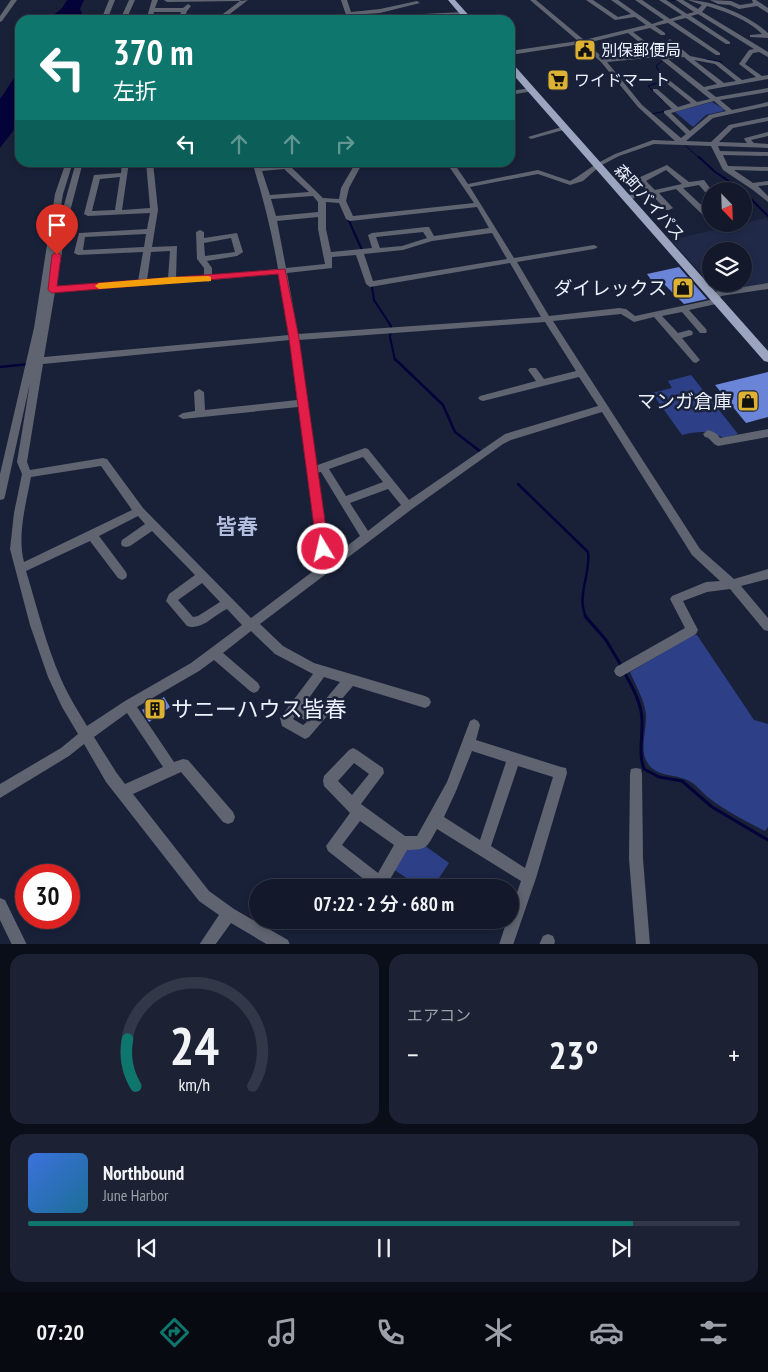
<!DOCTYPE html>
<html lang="ja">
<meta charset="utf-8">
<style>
:root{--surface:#13192b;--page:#1c2233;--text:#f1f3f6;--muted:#9da0a9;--line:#323847;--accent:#0f766e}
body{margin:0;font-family:"PT Sans Narrow","Noto Sans JP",sans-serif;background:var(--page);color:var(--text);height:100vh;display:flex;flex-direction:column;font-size:19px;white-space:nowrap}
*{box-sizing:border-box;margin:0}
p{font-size:16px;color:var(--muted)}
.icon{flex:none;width:28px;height:28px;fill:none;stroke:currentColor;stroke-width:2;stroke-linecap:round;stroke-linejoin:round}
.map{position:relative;height:944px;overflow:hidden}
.sheet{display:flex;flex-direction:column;gap:10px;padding:10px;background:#0a0e18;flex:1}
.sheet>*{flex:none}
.hud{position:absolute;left:15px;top:15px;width:500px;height:152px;border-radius:15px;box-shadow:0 2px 8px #0003,0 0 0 1px var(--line);background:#0f766e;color:#fff;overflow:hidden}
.needle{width:32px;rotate:157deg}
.tools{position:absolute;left:702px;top:182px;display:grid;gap:10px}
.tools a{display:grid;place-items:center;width:50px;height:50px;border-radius:50%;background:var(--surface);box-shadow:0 2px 8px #0003,0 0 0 1px var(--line);font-size:25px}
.speed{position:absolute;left:15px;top:864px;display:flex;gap:10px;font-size:25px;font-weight:700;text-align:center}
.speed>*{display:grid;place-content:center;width:65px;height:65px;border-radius:50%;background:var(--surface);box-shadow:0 2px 8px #0003,0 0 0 1px var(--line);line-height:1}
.speed .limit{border:8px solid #d22;background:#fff;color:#111}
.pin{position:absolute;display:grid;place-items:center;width:42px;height:42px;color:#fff;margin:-51px -21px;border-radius:50% 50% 50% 0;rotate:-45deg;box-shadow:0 0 5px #0007}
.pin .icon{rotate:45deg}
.me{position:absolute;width:55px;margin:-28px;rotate:351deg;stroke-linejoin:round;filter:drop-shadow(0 0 4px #0008)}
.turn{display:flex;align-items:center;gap:18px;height:105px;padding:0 15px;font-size:22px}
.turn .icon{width:65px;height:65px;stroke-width:2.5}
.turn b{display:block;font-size:35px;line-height:42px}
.lanes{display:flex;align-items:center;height:48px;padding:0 15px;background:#0003;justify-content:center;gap:25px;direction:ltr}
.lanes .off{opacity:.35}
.big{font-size:38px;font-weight:600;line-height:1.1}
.sheet .card{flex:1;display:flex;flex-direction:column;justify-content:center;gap:8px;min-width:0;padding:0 18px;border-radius:15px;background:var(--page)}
.sheet .dial{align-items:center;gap:0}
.dial svg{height:130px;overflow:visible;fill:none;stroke:var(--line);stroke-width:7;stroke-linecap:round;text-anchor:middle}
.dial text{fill:var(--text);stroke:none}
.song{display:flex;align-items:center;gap:15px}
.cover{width:60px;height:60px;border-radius:8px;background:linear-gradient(135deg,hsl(220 70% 55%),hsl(200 70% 35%))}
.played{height:5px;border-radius:2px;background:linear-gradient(90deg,var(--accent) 85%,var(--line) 85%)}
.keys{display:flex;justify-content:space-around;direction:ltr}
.heat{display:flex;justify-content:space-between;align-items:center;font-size:28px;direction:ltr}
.sheet .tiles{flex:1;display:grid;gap:10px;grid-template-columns:1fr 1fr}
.card:last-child{grid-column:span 2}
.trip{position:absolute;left:249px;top:879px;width:270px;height:50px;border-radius:25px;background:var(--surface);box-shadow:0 2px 8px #0003,0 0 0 1px var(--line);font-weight:600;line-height:50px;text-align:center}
.tab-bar{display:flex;height:80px;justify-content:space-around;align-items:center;background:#080a11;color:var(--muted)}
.tab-bar .icon{width:35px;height:35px}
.tab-bar .active{color:var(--accent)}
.tab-bar b{font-size:22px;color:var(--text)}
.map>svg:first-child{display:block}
.built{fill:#202a48;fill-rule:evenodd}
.green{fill:#2d4087}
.water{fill:#03033a}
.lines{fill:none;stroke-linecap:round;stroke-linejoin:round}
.stream-far3{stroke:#03033a;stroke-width:1}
.stream-far2{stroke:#03033a;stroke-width:2}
.stream-far1{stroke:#03033a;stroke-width:2.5}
.stream{stroke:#03033a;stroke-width:3}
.building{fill:#6a85d7}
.minor{fill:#5f6470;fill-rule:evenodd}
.major{fill:#9ba5bf;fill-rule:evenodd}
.route{fill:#e11d48;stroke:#92132f}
.slow{fill:#f59e0b}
.labels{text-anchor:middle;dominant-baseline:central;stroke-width:5;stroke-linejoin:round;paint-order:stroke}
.far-poi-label{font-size:16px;fill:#ecf1fe;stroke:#192139;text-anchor:start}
.far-street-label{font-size:16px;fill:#ecf1fe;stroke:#192139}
.poi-label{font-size:19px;fill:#ecf1fe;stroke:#192139;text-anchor:end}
.quarter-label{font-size:21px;font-weight:bold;fill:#b2bedd;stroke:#192139}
.near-poi-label{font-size:22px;fill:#ecf1fe;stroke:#192139;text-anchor:start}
</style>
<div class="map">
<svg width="768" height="945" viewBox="0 0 768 945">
<rect width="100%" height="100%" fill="#192139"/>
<path class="built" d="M766,218L768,220V283L718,292L671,240ZM711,251H744V284H711Z"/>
<path class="green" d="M712,102L724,109L723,111L706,115L693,127L675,112Z
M691,375L738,434L724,438C708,430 699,431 682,435L652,393L672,388L668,381Z
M693,635H697L754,720L768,724V827L765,831C745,821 726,811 709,798C700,791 697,784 685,779C671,774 653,776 646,760C640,747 647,728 646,714C644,699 636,686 630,672Z
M403,843H421L449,863L433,887H420L390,867Z"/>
<path class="water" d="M67,0H84L80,9L83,16L81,20H47L62,8Z
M20,69V122L0,148V99Z"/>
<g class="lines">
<path class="stream-far3" d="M670,0H675
M706,59L722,62
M663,60L656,66L664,81L648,86L663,101
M651,114L667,111
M684,144L700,159"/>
<path class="stream-far2" d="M699,157L714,171L743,191
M744,192L768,216
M349,221L362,250
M372,287L374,300L391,326L390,337L395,360"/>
<path class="stream-far1" d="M395,359L443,405L455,432L481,452
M0,367L29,364
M518,484L588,552C591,574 576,596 586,617"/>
<path class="stream" d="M585,616L606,640L622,667
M624,672C632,686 641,702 642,719C643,736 638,752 644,769L659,777L682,781L712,807L768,840"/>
</g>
<path class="building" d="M679,267L707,299L684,304L662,282L654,284L647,274Z
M768,372V417L746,423L715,385Z
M164,697L170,707L149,722L142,710Z"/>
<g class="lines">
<path class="minor" d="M11,0H17L2,21L0,22V16Z
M109,0H115L107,20H101Z
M129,0H135L126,20H120Z
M152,0H158L155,8H183L188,4L191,6L187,11L184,20H178L181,12H154L152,20H146Z
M164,0H241L240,1L248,0L222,20H215L240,1L167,2Z
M341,0H347L351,12L380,9L417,1L420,3L380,13L352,15V20H348L347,18L278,20L281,18L346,15Z
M530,0H536L584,40L646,25L635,17L615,20L586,0H593L618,17L631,14L611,0H618L652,24L664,20L635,0H642L670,19L682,15L659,0H666L687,14L694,12L676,0H683L698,9L702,5L688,0C713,0 750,16 768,33V38L750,37V35L762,34C747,19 726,12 707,6L702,12L768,52V57L759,52L753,53L745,64L762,76L768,75V79L707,90L716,97L768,88V92L720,100L732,110L768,102V106L713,118L686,141L711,142L729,125L768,117V121L733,128L719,142L747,143L744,139L745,138L768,132V136L751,140L754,143L768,144V148L718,146L720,151L768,152V156L723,155L728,166L768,167V171L734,170L753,183L768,181V185L758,186L768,196V202L753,190L723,170L711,146L654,144L619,156L600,166L583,181L570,185L538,174L470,187L514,258L594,245L598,247L594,249L517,262L549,316L619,308L626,309L635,316L710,300L715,292L718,291L768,283V289L721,296L716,304L689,310L706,329L707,331L706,333H700L682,312L662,316L678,333L689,330L692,331L693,333L692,335L682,338L700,360L696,363L693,362L654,317L634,322L621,314L553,321L700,549L734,579L768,569V579L741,586L768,618V631L764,630L730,589L707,592L683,601L698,630L696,634L624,675L620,677L616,675L614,671L616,667L685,628L670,599L672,596L706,582L720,581L692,555L602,412L511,440L503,444L412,509L260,624L283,646L314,663L425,696L429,698L431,702L429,706L425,708L353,686L309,737L305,739L282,726L280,718L313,674L275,654L251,631L223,653L258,683L260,687L258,691L254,693L250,691L214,660L199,671L137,707L174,762L183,759L188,760L233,812L235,817L233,822L228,824L223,822L181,772L133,794L209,891L234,909L288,940L290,945H268L231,923L215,945H199L219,915L199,901L106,782L84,744L69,756L0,798V784L61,748L78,734L62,707L48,677L30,625L10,549L14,513L22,474L17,462L30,383L5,496L4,499L0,500V474L34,328L55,194L66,162H73L63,194L53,254L59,223L76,162H83L67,223L56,287L138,281L143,252L78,255L74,253L79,233L147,229L150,213L88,216L84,214L94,175L121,173L122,162H129L122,210L150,208L146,162H153L158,210L152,247L177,246L176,278L204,275V268L197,259L196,232L200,230L204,232V238L237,233L243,252L237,256L207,261L212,268V275L278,269C272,232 263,197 252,162H259L260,167L313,162H350L347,164L292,168L323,198L339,199L341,188L356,162H363L349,188L346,201L353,216L474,203L446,162H453L468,184L538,170L570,181L577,177L596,164L615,154L653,140L675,141L638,107L601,62L581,44L510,55V51L578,41ZM698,14L754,49L749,50L739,64L756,77L742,80L719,62L690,56L670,39L667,41L668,42L681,54L664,56L633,32L650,28L661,35H665V33L655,26L668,23L716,55H720V53L673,21L686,18L726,44H730V42L691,16ZM628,33L654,54L604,59L587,43ZM658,57L710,99L697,102L669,80H665V82L691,103L678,107L657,89H653V91L672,109L664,111V113L686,134L681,138L642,105L607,62ZM684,57L686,59L717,84L704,87L668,59ZM694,60L715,64L736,81L724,83ZM714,101L726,111L709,115L690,131L671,113ZM285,169V170L309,192L270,195L262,171ZM120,177L115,210L92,211L100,179ZM313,196L318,202V212L276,216L271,199ZM326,202L339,203L346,219L350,221L477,207L489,228L434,236L429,227H426L372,233L368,235L372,248L331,252L326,229ZM318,217V229L325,264L286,268L277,221ZM423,232L427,238L402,246L380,248L376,237ZM492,233L507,259L373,281L364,254L403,250L432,241ZM146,234L144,247L83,250L85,237ZM231,238L235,252L205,256L204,243ZM170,251L168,278L147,280L151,252ZM356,255L366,284L370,287L510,263L541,317L298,334L287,273L332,268V257ZM279,274L289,335L44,357L55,292L205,280L208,282L211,280ZM545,322L576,371L544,379L536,368H530L528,370L536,381L480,396L478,398L480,400L483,401L579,377L598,406L505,434L409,500L368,449L365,448L315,466L299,340ZM290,340L297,400L205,410L204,392L199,389L194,392L195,411L183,413L178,416L183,419L298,407L320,566L251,618L143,508L107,459L103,458L30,470L27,462L43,364ZM363,457L383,482L346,496L329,469ZM101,466L132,510L24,562C17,535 26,504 31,477ZM321,472L360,536L330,559L316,473ZM388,489L401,505L368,531L350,503ZM138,516L145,524L122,540L121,543L122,546L126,547L130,546L152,531L195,575L169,594L166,601L187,626C202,631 215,614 227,609L242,625L191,663L125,701L87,726C78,711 68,695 61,679C46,645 37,607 26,571L90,541L118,578L122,580L126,578L127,575L126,572L99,536ZM202,583L220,602L198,616L193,617L178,600ZM324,677L340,682L314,713L304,705ZM127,713L163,767L125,784L116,772L94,737ZM296,714L307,722L303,725L293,719Z
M710,0L731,1L740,5L753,3L752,0H756L768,8V13L757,6L739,9L730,5L718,4Z
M464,12L466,13V15L422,18L419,16L422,14Z
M531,88L533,89V91L510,95V91Z
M565,126L568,128L567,129L531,139L528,137Z
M667,165L689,182L704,180L710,188L716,189V191H711V193L705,192L699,185L683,188L711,214V220H708L676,189L659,193L673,208L669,210H666L652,195L624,200V196L648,191L638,182V178ZM666,170L682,184L655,190L646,181Z
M768,429V437L718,446C712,444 711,438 705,437L703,434L708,430C714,432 717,433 720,438Z
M474,719L478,721L480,725L476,740L561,767L566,768L567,773L536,878L513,945H499L507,920H510V913L521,881L437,829C427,847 428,850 407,850L385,888H375L328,851L326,846L350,813L324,786L323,781L324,776L349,750L353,748L357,750L383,768L384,773L361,804L405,836H417L447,782L470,721ZM472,751L506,762L480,840L444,817L456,791ZM354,763L369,774L352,795L338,781ZM518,766L553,777L525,868L491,846ZM360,821L394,845L378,873L342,845Z
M636,768L641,769L642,774L643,859L650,945H636L629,859L630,774L631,769Z
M0,898L5,900L27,945H12L0,920Z
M548,934L553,936L555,941L554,945H539L543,936Z"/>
<path class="major" d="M448,0H455L473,20H465Z
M510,64H513L768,351V362L764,361L510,71Z"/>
</g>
<path class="route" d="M57,252L61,255L57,286L285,269L299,338L329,549L327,552H318L317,549L289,338L278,274L52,293L48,290L52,255Z"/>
<path class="slow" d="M208,276L211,277V281L99,289L95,286L99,283L172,277Z"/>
<defs>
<g id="civic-square" transform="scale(1.125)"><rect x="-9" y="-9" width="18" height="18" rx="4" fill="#ddb233" stroke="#192139"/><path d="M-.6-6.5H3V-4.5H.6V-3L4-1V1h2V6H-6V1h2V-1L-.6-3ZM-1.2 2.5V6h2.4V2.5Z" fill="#111"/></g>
<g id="supermarket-square" transform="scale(1.125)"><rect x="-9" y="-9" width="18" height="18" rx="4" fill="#ddb233" stroke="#192139"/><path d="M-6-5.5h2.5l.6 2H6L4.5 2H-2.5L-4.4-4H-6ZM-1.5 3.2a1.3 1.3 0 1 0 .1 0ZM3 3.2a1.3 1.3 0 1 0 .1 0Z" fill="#111"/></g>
<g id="shop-square" transform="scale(1.125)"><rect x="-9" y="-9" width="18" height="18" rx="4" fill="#ddb233" stroke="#192139"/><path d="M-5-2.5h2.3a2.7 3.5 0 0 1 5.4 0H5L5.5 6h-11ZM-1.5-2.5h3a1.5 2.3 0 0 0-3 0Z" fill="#111"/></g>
<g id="building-square" transform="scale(1.125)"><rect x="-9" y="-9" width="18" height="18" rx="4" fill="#ddb233" stroke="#192139"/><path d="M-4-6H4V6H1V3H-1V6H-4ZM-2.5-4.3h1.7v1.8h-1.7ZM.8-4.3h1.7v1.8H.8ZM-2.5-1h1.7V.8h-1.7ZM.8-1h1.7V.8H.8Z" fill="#111"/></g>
</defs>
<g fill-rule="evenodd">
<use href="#civic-square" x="585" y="50"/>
<use href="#supermarket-square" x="558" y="80"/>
<use href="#shop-square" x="683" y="288"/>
<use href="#shop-square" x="748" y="401"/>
<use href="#building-square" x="155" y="709"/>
</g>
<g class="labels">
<g class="far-poi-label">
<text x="601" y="50">別保郵便局</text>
<text x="574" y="80">ワイドマート</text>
</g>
<g class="far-street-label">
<text transform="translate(650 202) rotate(48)">森町バイパス</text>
</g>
<g class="poi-label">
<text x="667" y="288">ダイレックス</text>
<text x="732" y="401">マンガ倉庫</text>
</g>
<g class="quarter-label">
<text x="237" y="526">皆春</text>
</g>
<g class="near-poi-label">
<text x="171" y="709">サニーハウス皆春</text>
</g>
</g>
</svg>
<div class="tools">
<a><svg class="needle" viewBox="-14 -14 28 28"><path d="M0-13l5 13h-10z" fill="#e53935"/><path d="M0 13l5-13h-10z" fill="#9da0a9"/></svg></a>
<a><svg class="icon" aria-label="layers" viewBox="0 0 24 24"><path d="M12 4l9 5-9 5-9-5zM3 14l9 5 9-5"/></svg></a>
</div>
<div class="speed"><div class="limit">30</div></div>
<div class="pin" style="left:57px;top:255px;background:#d93025"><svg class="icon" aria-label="arrive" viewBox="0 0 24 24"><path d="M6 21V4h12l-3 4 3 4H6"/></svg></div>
<svg class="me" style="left:323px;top:549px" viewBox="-20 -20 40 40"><circle r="17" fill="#e11d48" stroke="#fff" stroke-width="3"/><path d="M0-11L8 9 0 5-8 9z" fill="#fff"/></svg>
<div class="trip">07:22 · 2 分 · 680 m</div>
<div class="hud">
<div class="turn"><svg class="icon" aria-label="left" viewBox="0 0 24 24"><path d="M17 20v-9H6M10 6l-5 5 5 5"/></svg><div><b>370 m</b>左折</div></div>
<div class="lanes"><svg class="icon" aria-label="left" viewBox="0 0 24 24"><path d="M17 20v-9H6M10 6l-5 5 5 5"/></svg><svg class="icon off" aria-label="ahead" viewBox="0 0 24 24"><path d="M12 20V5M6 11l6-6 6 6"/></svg><svg class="icon off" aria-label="ahead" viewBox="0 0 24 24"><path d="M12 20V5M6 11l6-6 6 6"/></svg><svg class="icon off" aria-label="right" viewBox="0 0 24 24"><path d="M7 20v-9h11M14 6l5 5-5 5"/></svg></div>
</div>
</div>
<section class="sheet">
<div class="tiles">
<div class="card dial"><svg viewBox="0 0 100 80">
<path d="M14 69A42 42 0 1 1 86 69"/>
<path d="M14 69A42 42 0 0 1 9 40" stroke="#0f766e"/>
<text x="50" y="56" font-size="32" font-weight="700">24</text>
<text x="50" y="72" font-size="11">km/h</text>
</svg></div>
<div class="card"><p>エアコン</p>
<div class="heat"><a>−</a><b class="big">23°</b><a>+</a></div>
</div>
<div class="card">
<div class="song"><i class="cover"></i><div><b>Northbound</b><p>June Harbor</p></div></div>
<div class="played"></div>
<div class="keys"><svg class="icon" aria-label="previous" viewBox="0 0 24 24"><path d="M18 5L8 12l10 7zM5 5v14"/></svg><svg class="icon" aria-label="pause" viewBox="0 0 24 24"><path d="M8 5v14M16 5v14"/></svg><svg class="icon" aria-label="next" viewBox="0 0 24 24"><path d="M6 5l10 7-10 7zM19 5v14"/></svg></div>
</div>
</div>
</section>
<nav class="tab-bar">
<b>07:20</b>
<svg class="icon active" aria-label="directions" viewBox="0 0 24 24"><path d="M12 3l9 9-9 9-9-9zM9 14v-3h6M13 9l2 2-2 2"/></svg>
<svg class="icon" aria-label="music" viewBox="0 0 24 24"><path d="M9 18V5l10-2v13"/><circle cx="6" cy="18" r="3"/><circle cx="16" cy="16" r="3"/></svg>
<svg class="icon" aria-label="phone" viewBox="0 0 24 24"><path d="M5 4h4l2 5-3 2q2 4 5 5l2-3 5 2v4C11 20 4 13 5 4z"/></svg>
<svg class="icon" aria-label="climate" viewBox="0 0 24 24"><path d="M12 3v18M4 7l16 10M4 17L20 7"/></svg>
<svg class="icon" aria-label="car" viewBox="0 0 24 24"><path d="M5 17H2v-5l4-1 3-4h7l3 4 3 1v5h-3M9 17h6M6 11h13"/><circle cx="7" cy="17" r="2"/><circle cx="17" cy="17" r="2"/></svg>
<svg class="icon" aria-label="filters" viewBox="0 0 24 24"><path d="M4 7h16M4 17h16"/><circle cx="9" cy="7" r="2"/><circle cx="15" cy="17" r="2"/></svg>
</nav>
